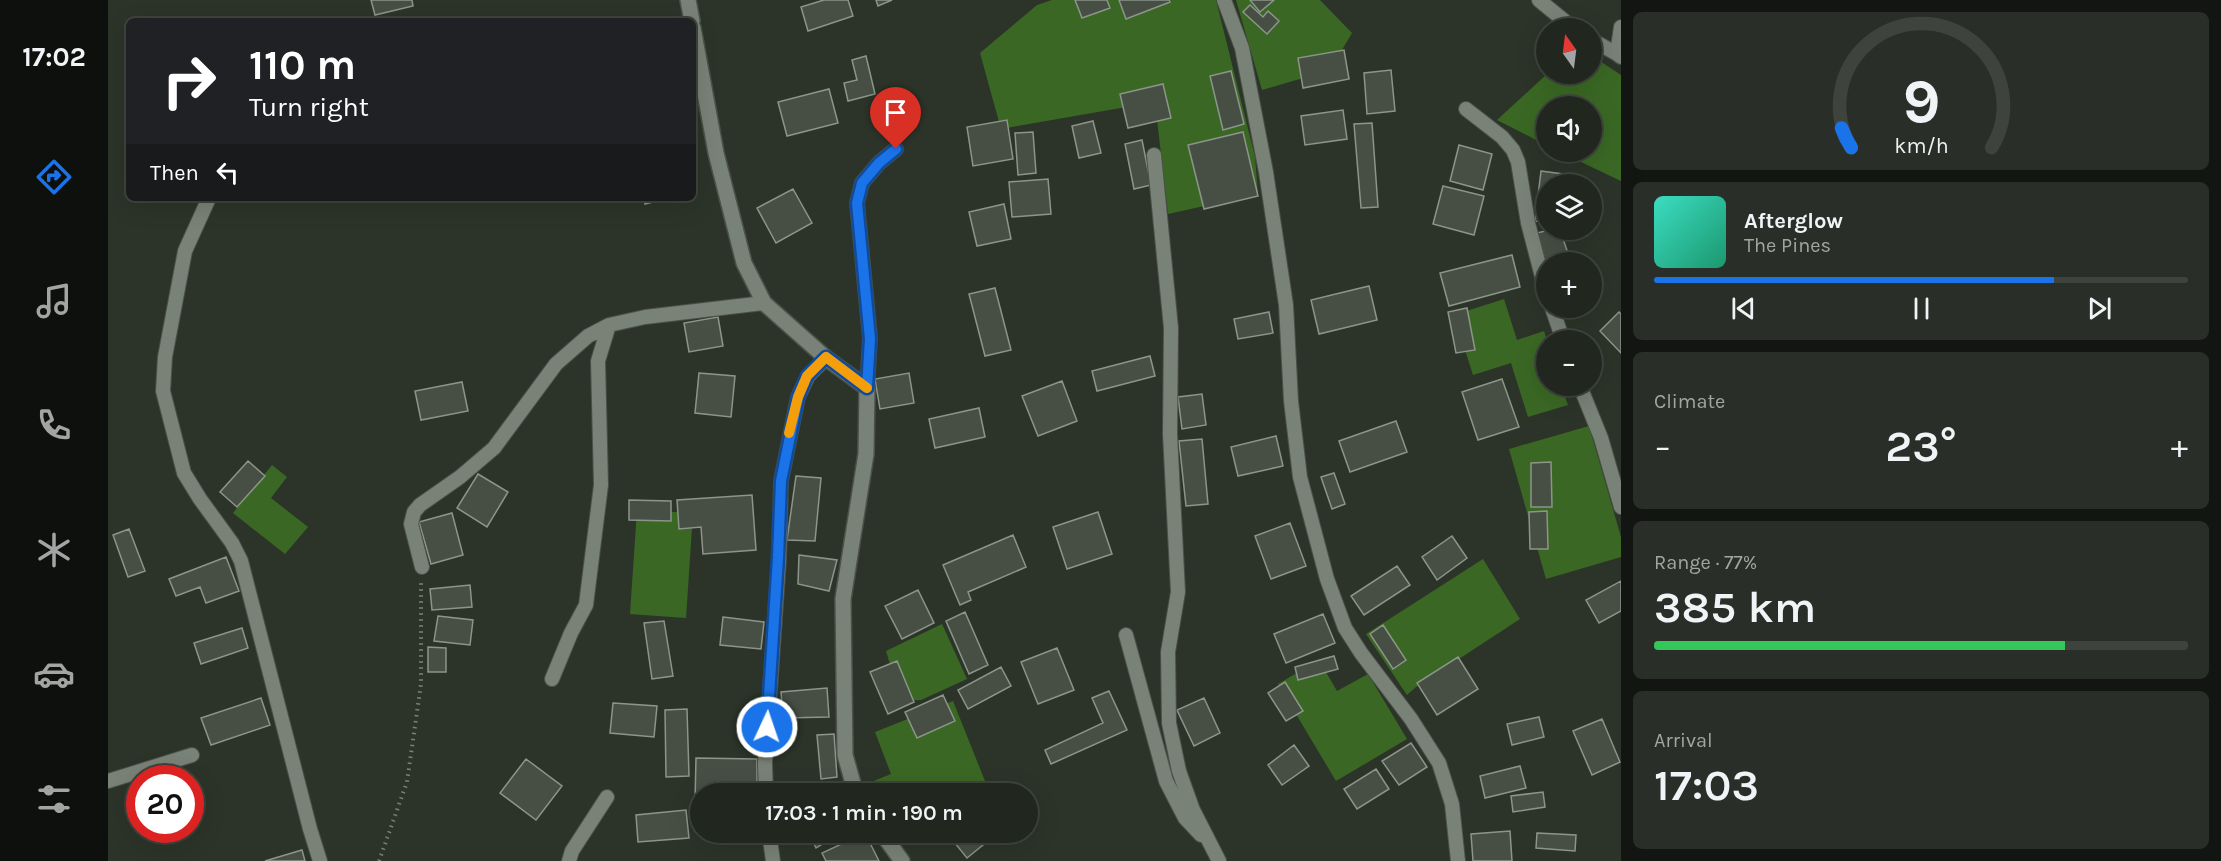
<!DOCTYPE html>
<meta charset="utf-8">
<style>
:root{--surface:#21271f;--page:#292f28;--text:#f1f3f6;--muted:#a2a5a4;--line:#3e443d;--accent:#1a73e8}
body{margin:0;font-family:Karla,sans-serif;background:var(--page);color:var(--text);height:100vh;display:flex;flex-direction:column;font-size:22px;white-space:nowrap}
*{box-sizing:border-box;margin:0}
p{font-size:20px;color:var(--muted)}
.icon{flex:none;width:33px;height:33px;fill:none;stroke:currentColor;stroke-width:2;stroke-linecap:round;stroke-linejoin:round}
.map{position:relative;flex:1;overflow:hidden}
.side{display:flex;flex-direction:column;gap:12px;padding:12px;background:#121511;width:600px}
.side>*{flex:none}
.banner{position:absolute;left:18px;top:18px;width:570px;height:183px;border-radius:9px;box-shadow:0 6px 24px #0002,0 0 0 2px var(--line);background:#202124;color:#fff;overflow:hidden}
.needle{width:39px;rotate:346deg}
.buttons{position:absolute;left:1428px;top:18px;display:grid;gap:12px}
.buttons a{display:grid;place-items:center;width:66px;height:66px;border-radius:50%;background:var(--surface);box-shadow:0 6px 24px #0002,0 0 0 2px var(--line);font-size:30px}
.speed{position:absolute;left:18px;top:765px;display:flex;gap:12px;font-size:30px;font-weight:700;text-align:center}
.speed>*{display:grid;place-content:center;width:78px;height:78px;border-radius:50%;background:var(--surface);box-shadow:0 6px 24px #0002,0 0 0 2px var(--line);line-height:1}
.speed .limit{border:9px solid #d22;background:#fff;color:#111}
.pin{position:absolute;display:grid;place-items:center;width:51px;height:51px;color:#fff;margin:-62px -26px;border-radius:50% 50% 50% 0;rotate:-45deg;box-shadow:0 0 6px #0007}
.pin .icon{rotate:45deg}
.me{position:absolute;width:66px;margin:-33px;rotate:3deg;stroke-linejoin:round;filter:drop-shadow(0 0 4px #0008)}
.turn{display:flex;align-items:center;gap:21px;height:126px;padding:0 24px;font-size:27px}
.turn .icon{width:78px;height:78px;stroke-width:2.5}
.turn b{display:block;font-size:42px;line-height:51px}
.then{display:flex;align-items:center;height:57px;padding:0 24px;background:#0003;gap:12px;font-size:22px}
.big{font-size:45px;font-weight:600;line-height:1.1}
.side .card{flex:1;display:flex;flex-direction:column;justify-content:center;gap:9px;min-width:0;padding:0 21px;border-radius:9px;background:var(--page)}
.side .dial{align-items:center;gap:0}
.dial svg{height:156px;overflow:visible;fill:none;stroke:var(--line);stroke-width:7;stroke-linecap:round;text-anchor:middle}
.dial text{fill:var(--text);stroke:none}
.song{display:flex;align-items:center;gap:18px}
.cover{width:72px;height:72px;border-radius:9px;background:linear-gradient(135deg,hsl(170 70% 55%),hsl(160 70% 35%))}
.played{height:6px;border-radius:3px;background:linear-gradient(90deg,var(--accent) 75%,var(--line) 75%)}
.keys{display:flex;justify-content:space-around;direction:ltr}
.heat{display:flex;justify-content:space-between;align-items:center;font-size:33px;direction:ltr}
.charge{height:9px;border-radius:4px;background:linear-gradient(90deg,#34c759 77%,var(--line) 0)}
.trip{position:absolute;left:582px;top:783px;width:348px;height:60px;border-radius:30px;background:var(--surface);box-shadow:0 6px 24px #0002,0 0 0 2px var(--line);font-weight:600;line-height:60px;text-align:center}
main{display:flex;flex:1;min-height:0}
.dock{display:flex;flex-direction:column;width:108px;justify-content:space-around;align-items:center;background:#0d100c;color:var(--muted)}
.dock .icon{width:42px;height:42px}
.dock .active{color:var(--accent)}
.dock b{font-size:27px;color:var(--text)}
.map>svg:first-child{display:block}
.green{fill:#3a6824}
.building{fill:#474f44;stroke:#8c9589;stroke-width:1.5}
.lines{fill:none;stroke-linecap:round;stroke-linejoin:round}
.service-casing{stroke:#4b5149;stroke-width:16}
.minor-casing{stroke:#4b5149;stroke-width:18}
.path{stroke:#7a8077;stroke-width:4;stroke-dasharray:1.5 4.5;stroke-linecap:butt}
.service{stroke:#798276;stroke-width:14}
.minor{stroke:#798276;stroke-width:15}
.route-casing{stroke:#114b97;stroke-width:15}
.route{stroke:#1a73e8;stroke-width:10}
.slow{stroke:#f59e0b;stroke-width:10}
</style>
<main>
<nav class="dock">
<b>17:02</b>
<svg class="icon active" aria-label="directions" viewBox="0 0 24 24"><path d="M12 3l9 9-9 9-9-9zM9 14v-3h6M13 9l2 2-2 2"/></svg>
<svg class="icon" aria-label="music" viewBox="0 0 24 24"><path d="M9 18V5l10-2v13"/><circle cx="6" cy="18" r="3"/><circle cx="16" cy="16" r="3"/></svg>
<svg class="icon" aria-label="phone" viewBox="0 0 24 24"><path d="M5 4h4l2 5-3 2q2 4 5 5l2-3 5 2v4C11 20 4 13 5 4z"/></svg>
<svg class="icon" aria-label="climate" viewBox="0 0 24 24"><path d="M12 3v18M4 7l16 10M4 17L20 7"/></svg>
<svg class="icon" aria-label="car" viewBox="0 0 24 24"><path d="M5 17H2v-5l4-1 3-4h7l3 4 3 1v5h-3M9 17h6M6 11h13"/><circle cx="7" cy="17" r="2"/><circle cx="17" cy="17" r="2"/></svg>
<svg class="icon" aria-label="filters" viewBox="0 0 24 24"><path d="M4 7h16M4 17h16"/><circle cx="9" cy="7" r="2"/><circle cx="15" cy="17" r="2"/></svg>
</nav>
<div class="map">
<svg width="1513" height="861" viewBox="0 0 1513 861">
<rect width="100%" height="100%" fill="#2c3429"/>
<path class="green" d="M944,0H1108L1147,157L1150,194L1060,214L1047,102L893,129L872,53L929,5Z
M1128,0H1212L1244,33L1222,70L1154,90Z
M1484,56L1513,75V181L1452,152H1484V106H1438V145L1389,120L1439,74H1484Z
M1396,299L1409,340L1436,331L1439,340L1438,386H1453L1460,405L1420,417L1403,363L1365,375L1346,315Z
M1481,426L1513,537V557L1438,579L1401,449Z
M164,465L179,477L163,498L200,527L177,554L125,513Z
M529,510L585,513L578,618L522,614Z
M1375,559L1412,619L1308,687L1299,695L1258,634Z
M834,624L859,679L813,700L793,701L778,651Z
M1211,660L1229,691L1260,674L1299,739L1228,781L1170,684Z
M845,701L877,781L845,794L768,793L763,782L783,774L767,732Z"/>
<path class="building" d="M263,0H304L305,6L267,15Z
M716,0H740L745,16L700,31L693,7Z
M768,0H784L770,6Z
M967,0H999L1002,8L974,18Z
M1011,0H1061L1062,2L1018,19Z
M1142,0H1166L1152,12Z
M1142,5L1155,17L1160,11L1171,21L1159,34L1135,12Z
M1236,50L1241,79L1195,88L1190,58Z
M758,56L767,94L740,101L736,83L749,80L744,60Z
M1283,70L1287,111L1259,114L1256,73Z
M1123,71L1136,124L1115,130L1102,76Z
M1055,84L1063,118L1020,128L1012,94Z
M721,89L730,123L679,136L670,102Z
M1235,110L1239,139L1197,145L1193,116Z
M899,120L905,159L865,166L859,127Z
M985,121L993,153L971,158L964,126Z
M1264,123L1270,207L1253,208L1246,124Z
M925,132L928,173L910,175L907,133Z
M1135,132L1150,196L1096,209L1080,145Z
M1034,140L1043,185L1026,189L1017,144Z
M1351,145L1384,154L1375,190L1342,181Z
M1433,171L1455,174L1454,184H1438V222L1427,221Z
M940,179L943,214L904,217L901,182Z
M1335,186L1376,196L1366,235L1325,224Z
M685,189L704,223L668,243L649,208Z
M536,198H560L537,204Z
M896,204L903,239L869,246L861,212Z
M1441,230H1452L1463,262L1438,264L1429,233Z
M1404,255L1412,287L1341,306L1332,273Z
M1261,286L1269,320L1211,334L1203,300Z
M887,288L903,350L877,356L861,294Z
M1359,308L1367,350L1348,353L1340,312Z
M1161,312L1165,333L1130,339L1126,319Z
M1511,312L1513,314V353L1492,331Z
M610,317L615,346L581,352L576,323Z
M1042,356L1047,376L989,391L984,371Z
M591,373L627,376L623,417L587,413Z
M801,373L806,403L772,409L767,379Z
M1394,379L1411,427L1370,440L1354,392Z
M954,381L969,421L930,436L914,396Z
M354,382L360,411L313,420L307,391Z
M1094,394L1098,425L1074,429L1070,397Z
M871,408L877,437L827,448L821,419Z
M1288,421L1299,452L1242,472L1231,441Z
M1168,436L1175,466L1130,476L1123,447Z
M1094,439L1100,504L1078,506L1071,441Z
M140,461L157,476L129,507L112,492Z
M1443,462L1444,507H1423V463Z
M1226,473L1237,504L1224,509L1213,477Z
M370,474L400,492L379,527L349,508Z
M688,476L713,478L707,541L679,540Z
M644,495L648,550L595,554L593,527L571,529L569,500Z
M521,500L563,501V521L521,520Z
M1439,511L1440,549H1422L1421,512Z
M990,512L1004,554L959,569L945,527Z
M344,513L355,555L323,564L311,522Z
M1182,523L1198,566L1163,579L1147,536Z
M21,529L37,571L20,577L5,535Z
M905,535L918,567L860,592L863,600L852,605L835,565Z
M1344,536L1359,558L1329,580L1314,557Z
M691,555L729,560L721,591L690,584Z
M118,557L131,591L98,603L92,587L68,596L61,579Z
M1289,566L1302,585L1256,615L1243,596Z
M1513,581V611L1491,623L1478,600Z
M362,585L364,607L324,610L322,589Z
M810,590L826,623L794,639L777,606Z
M857,612L880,665L861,674L838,621Z
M1215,614L1227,643L1178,663L1166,634Z
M330,616L365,620L362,645L326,641Z
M615,617L656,622L653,649L612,645Z
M556,621L565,676L544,679L536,623Z
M1275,625L1298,660L1285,669L1262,634Z
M134,628L140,648L93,664L86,643Z
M320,647L338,648V672H320Z
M949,648L966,690L930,704L913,662Z
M1226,656L1230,669L1190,680L1187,667Z
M1350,657L1370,689L1329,715L1309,683Z
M789,661L806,702L780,714L762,672Z
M893,667L903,686L860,709L850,690Z
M1177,682L1195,711L1178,721L1160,693Z
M719,688L721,717L675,718L673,692Z
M1001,691L1019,730L943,764L937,750L995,723L984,698Z
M835,695L847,721L809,738L797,712Z
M153,698L162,725L103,745L93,718Z
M1096,698L1112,733L1086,746L1069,710Z
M505,703L549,706L546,737L502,733Z
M579,709L581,776L558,777L557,710Z
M1431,717L1436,737L1404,745L1399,724Z
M1494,719L1512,762L1484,775L1465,731Z
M726,734L729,777L713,779L709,735Z
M1303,743L1319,767L1291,785L1274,761Z
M1186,745L1201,766L1174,785L1160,765Z
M588,758L649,759V782H610V794H592V801H587Z
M418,759L454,786L428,820L392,793Z
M1412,766L1418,788L1377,798L1372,776Z
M1268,769L1281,789L1249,809L1236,789Z
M1435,792L1437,807L1405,812L1403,796Z
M578,810L581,838L530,842L528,815Z
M1402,831L1404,861H1365L1363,834Z
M700,832H734L708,848Z
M838,832H891L859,858Z
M757,833L771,861H718L714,853Z
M1429,833L1468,835L1467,851L1428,848Z
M194,850L197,861H157Z"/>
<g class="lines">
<g class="service-casing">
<path id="service" d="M1116,0L1134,48L1158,172L1178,305L1183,401L1192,477L1219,579L1237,628L1253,653L1303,719L1331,763L1344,804L1350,861
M1431,0L1465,28
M1513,27L1509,54L1513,57
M1484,40L1509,54
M1358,109L1394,137L1405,150L1410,162L1420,223L1438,292
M1046,155L1063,328L1062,434L1070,592L1060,652L1061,723L1071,771L1085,810L1111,861
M101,198L77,251L57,357L55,391L76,473L92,499L124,543L133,561L202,829L212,861
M1444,308L1455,340
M1472,386L1493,438L1513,507
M759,388L762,338L749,203L754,183L771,163L788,149
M314,567L303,524L306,512L312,505L352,477L386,448L448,364L480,336L501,325L537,317L656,303
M1018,635L1058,781L1077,818L1093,835
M444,679L463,633L478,605L493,485L490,361L501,325
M0,781L84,755
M658,794L657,763L671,558L673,481L690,397L700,376L718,358
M661,832L665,861
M461,861L464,851L499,797"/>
</g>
<g class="minor-casing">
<path id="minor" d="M580,0L584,21
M585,28L608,153L636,263L656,303L718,358L759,388L758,454L735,599L737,755L748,794
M773,832L794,861"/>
</g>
<path class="path" d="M271,861L299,782L313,684V583"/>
<use href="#service" class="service"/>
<use href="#minor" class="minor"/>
</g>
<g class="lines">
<g class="route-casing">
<path id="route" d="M659,727L670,558L673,481L690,397L699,376L718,357L759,388L762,339L749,203L754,183L771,163L788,149"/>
</g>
<use href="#route" class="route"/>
<path class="slow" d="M681,433L690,397L699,376L718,357L759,388"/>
</g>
</svg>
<div class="buttons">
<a><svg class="needle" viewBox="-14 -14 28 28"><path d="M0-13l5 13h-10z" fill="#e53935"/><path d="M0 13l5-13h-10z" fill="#a2a5a4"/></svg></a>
<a><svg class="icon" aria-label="sound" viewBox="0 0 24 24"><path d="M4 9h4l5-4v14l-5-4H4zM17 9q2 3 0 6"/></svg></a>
<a><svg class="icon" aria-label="layers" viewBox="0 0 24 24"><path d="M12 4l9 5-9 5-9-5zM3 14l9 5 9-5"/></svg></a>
<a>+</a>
<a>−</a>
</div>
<div class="speed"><div class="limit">20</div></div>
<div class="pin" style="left:788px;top:149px;background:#d93025"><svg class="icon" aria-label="arrive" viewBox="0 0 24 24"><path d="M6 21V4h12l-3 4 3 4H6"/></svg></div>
<svg class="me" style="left:659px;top:727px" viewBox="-20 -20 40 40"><circle r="17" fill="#1a73e8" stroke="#fff" stroke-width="3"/><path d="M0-11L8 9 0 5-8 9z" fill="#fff"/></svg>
<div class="trip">17:03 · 1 min · 190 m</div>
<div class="banner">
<div class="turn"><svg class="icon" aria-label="right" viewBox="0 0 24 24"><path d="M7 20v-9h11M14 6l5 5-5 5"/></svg><div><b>110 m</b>Turn right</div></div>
<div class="then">Then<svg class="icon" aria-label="left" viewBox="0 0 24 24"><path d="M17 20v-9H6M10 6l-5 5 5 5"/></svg></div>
</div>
</div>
<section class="side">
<div class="card dial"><svg viewBox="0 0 100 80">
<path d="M14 69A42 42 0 1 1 86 69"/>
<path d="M14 69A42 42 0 0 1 9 59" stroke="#1a73e8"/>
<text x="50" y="56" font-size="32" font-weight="700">9</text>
<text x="50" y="72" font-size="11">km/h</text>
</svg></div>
<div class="card">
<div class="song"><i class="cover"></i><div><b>Afterglow</b><p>The Pines</p></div></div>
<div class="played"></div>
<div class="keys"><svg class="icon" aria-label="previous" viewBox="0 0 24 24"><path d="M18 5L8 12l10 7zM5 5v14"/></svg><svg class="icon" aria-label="pause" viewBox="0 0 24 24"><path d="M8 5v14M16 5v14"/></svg><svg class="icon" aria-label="next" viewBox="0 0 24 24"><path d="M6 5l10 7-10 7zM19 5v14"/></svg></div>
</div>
<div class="card"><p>Climate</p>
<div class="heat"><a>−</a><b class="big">23°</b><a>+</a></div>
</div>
<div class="card"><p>Range · 77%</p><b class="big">385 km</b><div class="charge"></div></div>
<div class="card"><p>Arrival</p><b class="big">17:03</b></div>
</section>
</main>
